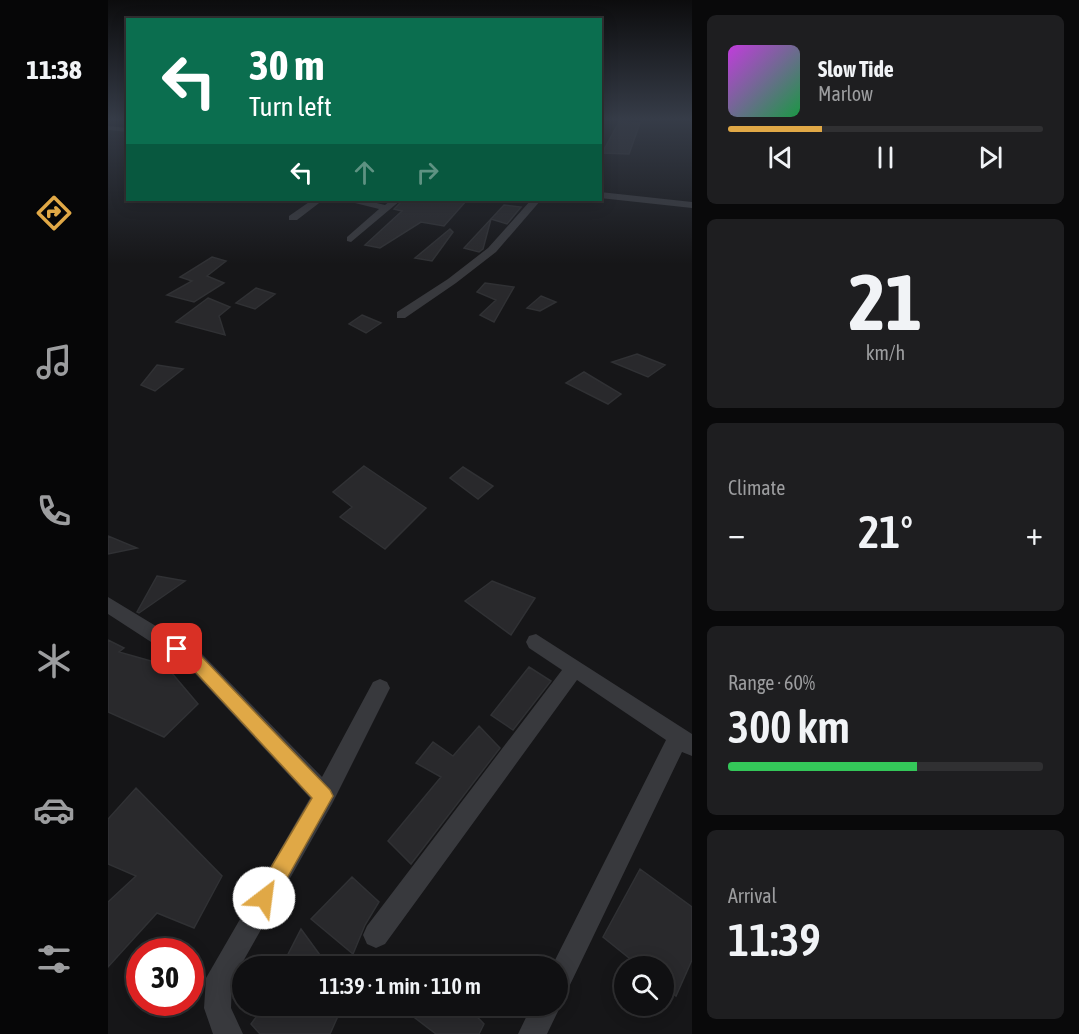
<!DOCTYPE html>
<meta charset="utf-8">
<style>
:root{--surface:#101012;--page:#1e1e20;--text:#f1f3f6;--muted:#9c9d9f;--line:#303032;--accent:#e0a846}
body{margin:0;font-family:"Asap Condensed",sans-serif;background:var(--page);color:var(--text);height:100vh;display:flex;flex-direction:column;font-size:22px;white-space:nowrap}
*{box-sizing:border-box;margin:0}
p{font-size:20px;color:var(--muted)}
.icon{flex:none;width:33px;height:33px;fill:none;stroke:currentColor;stroke-width:2;stroke-linecap:round;stroke-linejoin:round}
.map{position:relative;flex:1;overflow:hidden}
.side{display:flex;flex-direction:column;gap:15px;padding:15px;background:#09090a;width:387px}
.side>*{flex:none}
.banner{position:absolute;left:18px;top:18px;width:476px;height:183px;border-radius:0px;box-shadow:0 3px 15px #0003,0 0 0 2px var(--line);background:#0b6e4f;color:#fff;overflow:hidden}
.buttons{position:absolute;left:506px;top:956px;display:grid;gap:12px}
.buttons a{display:grid;place-items:center;width:60px;height:60px;border-radius:50%;background:var(--surface);box-shadow:0 3px 15px #0003,0 0 0 2px var(--line);font-size:30px}
.speed{position:absolute;left:18px;top:938px;display:flex;gap:12px;font-size:30px;font-weight:700;text-align:center}
.speed>*{display:grid;place-content:center;width:78px;height:78px;border-radius:50%;background:var(--surface);box-shadow:0 3px 15px #0003,0 0 0 2px var(--line);line-height:1}
.speed .limit{border:9px solid #d22;background:#fff;color:#111}
.pin{position:absolute;display:grid;place-items:center;width:51px;height:51px;color:#fff;margin:-26px;border-radius:12px;box-shadow:0 3px 9px #0006}
.me{position:absolute;width:66px;margin:-33px;rotate:30deg;stroke-linejoin:round;filter:drop-shadow(0 0 4px #0008)}
.turn{display:flex;align-items:center;gap:21px;height:126px;padding:0 24px;font-size:27px}
.turn .icon{width:78px;height:78px;stroke-width:2.5}
.turn b{display:block;font-size:42px;line-height:51px}
.lanes{display:flex;align-items:center;height:57px;padding:0 24px;background:#0003;justify-content:center;gap:30px;direction:ltr}
.lanes .off{opacity:.35}
.big{font-size:45px;font-weight:600;line-height:1.1}
.side .widget{flex:1;display:flex;flex-direction:column;justify-content:center;gap:9px;min-width:0;padding:0 21px;border-radius:9px;background:var(--page)}
.side .dial{align-items:center;gap:0}
.dial b{font-size:78px;line-height:1}
.song{display:flex;align-items:center;gap:18px}
.cover{width:72px;height:72px;border-radius:9px;background:linear-gradient(135deg,hsl(290 70% 55%),hsl(140 70% 35%))}
.played{height:6px;border-radius:3px;background:linear-gradient(90deg,var(--accent) 30%,var(--line) 30%)}
.keys{display:flex;justify-content:space-around;direction:ltr}
.heat{display:flex;justify-content:space-between;align-items:center;font-size:33px;direction:ltr}
.charge{height:9px;border-radius:4px;background:linear-gradient(90deg,#34c759 60%,var(--line) 0)}
.trip{position:absolute;left:124px;top:956px;width:336px;height:60px;border-radius:30px;background:var(--surface);box-shadow:0 3px 15px #0003,0 0 0 2px var(--line);font-weight:600;line-height:60px;text-align:center}
main{display:flex;flex:1;min-height:0}
.tab-bar{display:flex;flex-direction:column;width:108px;justify-content:space-around;align-items:center;background:#060607;color:var(--muted)}
.tab-bar .icon{width:42px;height:42px}
.tab-bar .selected{color:var(--accent)}
.tab-bar b{font-size:27px;color:var(--text)}
.map>svg:first-child{display:block}
.building{fill:#29292c;stroke:#303134;stroke-width:1.5}
.lines{fill:none;stroke-linecap:round;stroke-linejoin:round}
.minor{fill:#38393d;fill-rule:evenodd}
.route{fill:#e0a846;stroke:#926d2e;stroke-width:1.5}
</style>
<main>
<nav class="tab-bar">
<b>11:38</b>
<svg class="icon selected" aria-label="directions" viewBox="0 0 24 24"><path d="M12 3l9 9-9 9-9-9zM9 14v-3h6M13 9l2 2-2 2"/></svg>
<svg class="icon" aria-label="music" viewBox="0 0 24 24"><path d="M9 18V5l10-2v13"/><circle cx="6" cy="18" r="3"/><circle cx="16" cy="16" r="3"/></svg>
<svg class="icon" aria-label="phone" viewBox="0 0 24 24"><path d="M5 4h4l2 5-3 2q2 4 5 5l2-3 5 2v4C11 20 4 13 5 4z"/></svg>
<svg class="icon" aria-label="climate" viewBox="0 0 24 24"><path d="M12 3v18M4 7l16 10M4 17L20 7"/></svg>
<svg class="icon" aria-label="car" viewBox="0 0 24 24"><path d="M5 17H2v-5l4-1 3-4h7l3 4 3 1v5h-3M9 17h6M6 11h13"/><circle cx="7" cy="17" r="2"/><circle cx="17" cy="17" r="2"/></svg>
<svg class="icon" aria-label="filters" viewBox="0 0 24 24"><path d="M4 7h16M4 17h16"/><circle cx="9" cy="7" r="2"/><circle cx="15" cy="17" r="2"/></svg>
</nav>
<div class="map">
<svg width="584" height="1034" viewBox="0 0 584 1034">
<rect width="100%" height="100%" fill="#161618"/>
<path class="building" d="M511,122L532,123L521,154L494,153Z
M295,200H359L336,226L313,222L272,248L257,245L294,211L286,209Z
M396,205L413,207L399,224L383,219L375,249L371,252L356,248Z
M342,229L345,232L324,261L307,258Z
M104,257L118,261L99,276L116,283L86,302L59,295L84,281L72,277Z
M377,283L406,287L386,322L372,315L388,300L369,292Z
M148,288L167,294L147,309L128,303Z
M433,296L448,302L432,311L419,308Z
M100,298L122,307L111,316L117,335L68,322Z
M254,315L273,323L258,333L241,324Z
M529,354L557,365L540,377L504,362Z
M49,365L75,369L47,391L33,385Z
M476,372L513,394L500,404L458,383Z
M256,466L318,508L277,549L232,517L244,507L225,492Z
M355,467L385,486L370,499L342,478Z
M0,536L29,548L0,554Z
M49,576L77,581L31,613L29,612Z
M384,581L427,598L403,635L357,601Z
M0,640L16,648L11,652L57,665L90,704L56,737L0,712Z
M421,667L443,681L405,730L383,715Z
M371,726L392,748L303,864L280,841L333,777L308,763L325,742L345,756Z
M28,788L114,876L86,928L49,913L0,967V902L28,876L0,864V819Z
M532,869L584,907V960L568,996L555,986V966H531L495,937Z
M244,877L271,902L257,925L245,954L203,919Z
M193,929L220,966H174Z
M157,1005H235L222,1034H152L143,1024Z
M290,1005H358L376,1024L371,1034H328Z"/>
<g class="lines">
<path class="minor" d="M0,126L20,128V132L0,130Z
M492,192L584,202V208L492,198Z
M204,200H215L189,220H181V216Z
M242,200H256L277,205L283,200H293L243,242L239,241V237L271,209L243,202Z
M423,200H433L388,252L348,283L297,318H289V312L340,279L380,248Z
M0,597L94,654L214,777L265,682L272,679L279,682L282,688L224,804L124,981L123,1008L135,1034H105L96,1008L98,978L202,798L80,666L0,614Z
M428,634L584,734V756L574,752L459,991L450,995V966H444L558,740L469,680L277,944L268,948L259,944L255,935L259,926L454,670L421,648L418,642L421,636Z
M450,999L453,1005L439,1034H410L424,1005H450Z"/>
</g>
<linearGradient id="sky" x2="0" y2="1"><stop stop-color="#0c0c0d"/><stop offset="0.45" stop-color="#363c48"/><stop offset="1" stop-color="#363c48" stop-opacity="0"/></linearGradient>
<rect width="584" height="264" fill="url(#sky)"/>
<path class="route" d="M69,642L92,655L222,790L225,796L164,905L156,908L149,905L146,898L149,891L204,798L81,665L64,653L61,649L64,644Z"/>
</svg>
<div class="buttons">
<a><svg class="icon" aria-label="search" viewBox="0 0 24 24"><circle cx="10" cy="10" r="6"/><path d="M15 15l6 6"/></svg></a>
</div>
<div class="speed"><div class="limit">30</div></div>
<div class="pin" style="left:69px;top:649px;background:#d93025"><svg class="icon" aria-label="arrive" viewBox="0 0 24 24"><path d="M6 21V4h12l-3 4 3 4H6"/></svg></div>
<svg class="me" style="left:156px;top:898px" viewBox="-20 -20 40 40"><circle r="19" fill="#fff"/><path d="M0-13L10 11 0 6-10 11z" fill="#e0a846"/></svg>
<div class="trip">11:39 · 1 min · 110 m</div>
<div class="banner">
<div class="turn"><svg class="icon" aria-label="left" viewBox="0 0 24 24"><path d="M17 20v-9H6M10 6l-5 5 5 5"/></svg><div><b>30 m</b>Turn left</div></div>
<div class="lanes"><svg class="icon" aria-label="left" viewBox="0 0 24 24"><path d="M17 20v-9H6M10 6l-5 5 5 5"/></svg><svg class="icon off" aria-label="ahead" viewBox="0 0 24 24"><path d="M12 20V5M6 11l6-6 6 6"/></svg><svg class="icon off" aria-label="right" viewBox="0 0 24 24"><path d="M7 20v-9h11M14 6l5 5-5 5"/></svg></div>
</div>
</div>
<section class="side">
<div class="widget">
<div class="song"><i class="cover"></i><div><b>Slow Tide</b><p>Marlow</p></div></div>
<div class="played"></div>
<div class="keys"><svg class="icon" aria-label="previous" viewBox="0 0 24 24"><path d="M18 5L8 12l10 7zM5 5v14"/></svg><svg class="icon" aria-label="pause" viewBox="0 0 24 24"><path d="M8 5v14M16 5v14"/></svg><svg class="icon" aria-label="next" viewBox="0 0 24 24"><path d="M6 5l10 7-10 7zM19 5v14"/></svg></div>
</div>
<div class="widget dial"><b>21</b><p>km/h</p></div>
<div class="widget"><p>Climate</p>
<div class="heat"><a>−</a><b class="big">21°</b><a>+</a></div>
</div>
<div class="widget"><p>Range · 60%</p><b class="big">300 km</b><div class="charge"></div></div>
<div class="widget"><p>Arrival</p><b class="big">11:39</b></div>
</section>
</main>
